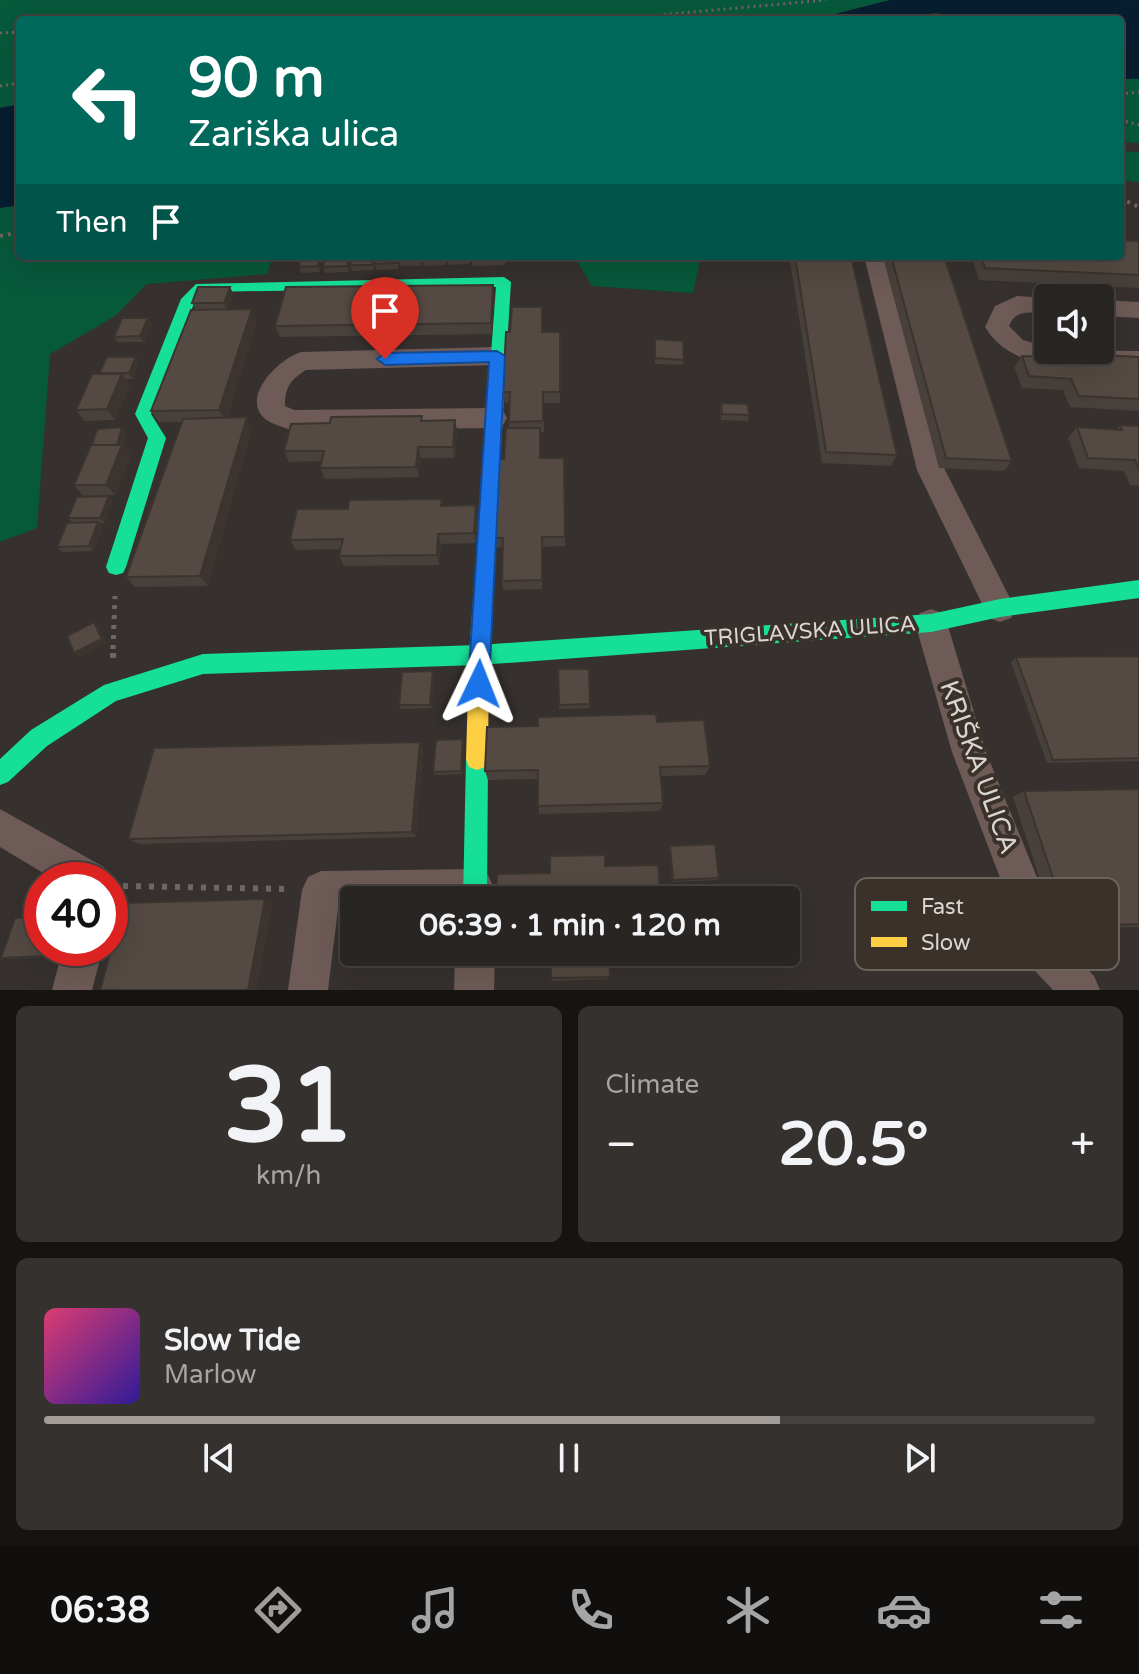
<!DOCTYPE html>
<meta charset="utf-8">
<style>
:root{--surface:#282522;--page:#34312f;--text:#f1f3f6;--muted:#a5a5a5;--line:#444240;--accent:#a19c98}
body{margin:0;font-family:"Varela Round",sans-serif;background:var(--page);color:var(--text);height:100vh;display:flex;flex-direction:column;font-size:30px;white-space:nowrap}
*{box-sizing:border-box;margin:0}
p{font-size:26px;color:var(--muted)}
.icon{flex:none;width:44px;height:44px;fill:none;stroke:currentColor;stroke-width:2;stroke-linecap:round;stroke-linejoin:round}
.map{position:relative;height:990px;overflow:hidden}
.sheet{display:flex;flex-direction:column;gap:16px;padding:16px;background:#161413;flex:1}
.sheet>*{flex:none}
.banner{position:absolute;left:16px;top:16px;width:1108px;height:244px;border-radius:8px;box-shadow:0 8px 32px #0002,0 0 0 2px var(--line);background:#00695c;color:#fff;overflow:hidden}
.controls{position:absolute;left:1034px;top:284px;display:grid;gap:16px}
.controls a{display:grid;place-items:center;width:80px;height:80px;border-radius:8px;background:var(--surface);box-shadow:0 8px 32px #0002,0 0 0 2px var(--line);font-size:40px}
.speed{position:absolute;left:24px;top:862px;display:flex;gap:16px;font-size:40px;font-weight:700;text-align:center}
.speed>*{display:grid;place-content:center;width:104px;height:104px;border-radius:50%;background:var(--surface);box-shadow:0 8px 32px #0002,0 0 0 2px var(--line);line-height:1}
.speed .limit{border:12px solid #d22;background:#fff;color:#111}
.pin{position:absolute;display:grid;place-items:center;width:68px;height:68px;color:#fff;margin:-82px -34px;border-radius:50% 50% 50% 0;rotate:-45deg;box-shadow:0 0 8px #0007}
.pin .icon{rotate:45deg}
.me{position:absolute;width:88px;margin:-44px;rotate:2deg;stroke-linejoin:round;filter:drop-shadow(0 0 6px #0008)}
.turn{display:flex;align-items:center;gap:28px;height:168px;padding:0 40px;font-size:36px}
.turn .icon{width:104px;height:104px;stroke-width:2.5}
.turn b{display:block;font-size:56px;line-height:68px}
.then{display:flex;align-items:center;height:76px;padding:0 40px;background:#0003;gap:16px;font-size:30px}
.big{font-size:60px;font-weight:800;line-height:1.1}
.sheet .tile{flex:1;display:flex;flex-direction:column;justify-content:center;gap:12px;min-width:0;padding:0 28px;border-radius:12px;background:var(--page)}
.sheet .dial{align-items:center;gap:0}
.dial b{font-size:104px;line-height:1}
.song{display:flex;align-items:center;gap:24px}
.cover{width:96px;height:96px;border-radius:12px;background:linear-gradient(135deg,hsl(340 70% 55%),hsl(250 70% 35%))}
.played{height:8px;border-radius:4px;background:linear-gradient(90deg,var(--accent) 70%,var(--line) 70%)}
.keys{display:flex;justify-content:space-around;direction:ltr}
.heat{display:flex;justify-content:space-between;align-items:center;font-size:44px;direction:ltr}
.sheet .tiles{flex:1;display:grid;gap:16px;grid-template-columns:1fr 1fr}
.tile:last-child{grid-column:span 2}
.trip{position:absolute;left:340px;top:886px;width:460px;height:80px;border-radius:8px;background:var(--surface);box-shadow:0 8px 32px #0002,0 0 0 2px var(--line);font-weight:800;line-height:80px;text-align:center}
.menu{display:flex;height:128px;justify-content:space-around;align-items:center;background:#100f0e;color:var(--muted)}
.menu .icon{width:56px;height:56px}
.menu .current{color:var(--accent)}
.menu b{font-size:36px;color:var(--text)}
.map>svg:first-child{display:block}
.green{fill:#07593c}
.water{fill:#071e30}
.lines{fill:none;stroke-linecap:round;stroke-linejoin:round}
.path-far3{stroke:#716462;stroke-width:3;stroke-dasharray:2 4;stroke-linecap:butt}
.path-far2{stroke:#716462;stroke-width:4;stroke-dasharray:3 5;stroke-linecap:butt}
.path-far1{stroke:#716462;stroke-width:5;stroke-dasharray:4 6;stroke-linecap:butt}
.path{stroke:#716462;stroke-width:6;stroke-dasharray:5 8;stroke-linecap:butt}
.street{fill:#6e5b57;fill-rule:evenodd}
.fast{fill:#16e098;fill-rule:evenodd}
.slow{fill:#ffcf43;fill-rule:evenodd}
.wall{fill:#48403a}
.shaded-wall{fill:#3b342f}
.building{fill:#544a43;stroke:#3b342f;stroke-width:2}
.route{fill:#1a73e8;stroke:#114b97;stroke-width:2}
.labels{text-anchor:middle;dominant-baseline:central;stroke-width:8;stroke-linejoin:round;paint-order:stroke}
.street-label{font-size:22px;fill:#dbd5d1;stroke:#39312a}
.near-street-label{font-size:26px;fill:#dbd5d1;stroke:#39312a}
.key{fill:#39312a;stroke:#6a625c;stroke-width:2}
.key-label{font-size:22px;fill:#dbd5d1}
</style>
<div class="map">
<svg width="1139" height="990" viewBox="0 0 1139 990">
<rect width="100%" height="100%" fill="#36312e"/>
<path class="green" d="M0,0H890L812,20H20V104L0,108Z
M1120,79H1139V143L1120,142Z
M1120,151L1139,152V182L1120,181Z
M20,205V256H273L267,274L147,284L115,316L50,354L37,528L0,542V208Z
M574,256H701L693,293L592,286Z"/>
<path class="water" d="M890,0H1139V79H1120V20H946V16L937,13L921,15L917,20H812Z
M20,104V205L0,208V108Z"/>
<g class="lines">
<path class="path-far3" d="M604,20L826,0
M0,33L20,32
M0,86L20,83
M1120,94L1139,92
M1120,120L1139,125"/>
<path class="path-far2" d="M1120,198L1139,207
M0,236L20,232"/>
<path class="path-far1" d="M113,649L115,596"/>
<path class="path" d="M113,658V647
M123,886L289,889"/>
<path class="street" d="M864,256L885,258L945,470L1015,608L1011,618L1000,622L989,618L917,470Z
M1017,296L1048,298V314C1032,313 1016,308 1009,326L1023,340L1048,347V350L1139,351V369C1088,366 1015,377 985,327L995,306Z
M1100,300L1139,302V318L1100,316Z
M497,347L506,350L509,356L506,362L497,365L306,370C290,380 285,387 285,406L294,410L494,408L503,411L507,418L503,425L494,428L291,430C282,427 268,423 262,416C243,393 281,358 301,352Z
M931,609L942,613L947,623L986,752L1064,944L1094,976L1100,990H1053L1036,972L952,752L915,623L920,613Z
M0,809L104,867L110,880H55L0,847Z
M475,869L488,875L494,888L489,900H354V909H338L328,990H288L302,890L308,877L321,871Z
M63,948H103L92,990H52Z
M455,952H495L494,990H454Z"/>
<path class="fast" d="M504,277L511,282L504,395L496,401L488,395L496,287L205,292L195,301L151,414L166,438L126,567L123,573L116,575L109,573L106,567L148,438L135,414L181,299L196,284Z
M1139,580V598L1000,617L931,632L479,665L203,674L116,701L47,746L8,782L0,785V759L31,730L104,685L203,654L479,645L931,614L1000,599Z
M477,748L485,751L488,759L487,900H463L466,759L469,751Z"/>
<path class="slow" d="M496,389L504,395L489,655L488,759L485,767L477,770L469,767L466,759L469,655L488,395Z"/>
</g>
<path class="wall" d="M1139,241V288L979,280L971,256H1120Z
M351,256L349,272L325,273L323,267Z
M375,256L373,270L352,271L350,265Z
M400,256L398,269L376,270L375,264Z
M400,256H422L421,266H400Z
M446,256V265L424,266L423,260Z
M448,256H469V264L448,265Z
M472,256H505V265L472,266Z
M792,256H851L897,455L891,466L822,463L790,261Z
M887,256H944L1012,461L1004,471L939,468L884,261Z
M322,259L320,272L301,273L299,267Z
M233,293L227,309H195L192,303Z
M494,296L492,334L280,337L275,326Z
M252,309L257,321L227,418L252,428L208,586L135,587L126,577L181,422H159L151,411Z
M152,324L144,342H118L114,337Z
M542,332H560V403H544V432H540V458H564L565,546L542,547V589L503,590L502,581L503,547L495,548L493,538L509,428V403H505L503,392Z
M655,339L684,360L683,365L655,364Z
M1061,353L1139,357V411L1070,407L1063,390L1022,388L1014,367L1022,356L1058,357Z
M136,357L139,362L133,379H126L130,385L115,420L84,421L76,410Z
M721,403L749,415L748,421L721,420L720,408Z
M455,420L457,431L455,458H421L419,477L325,479L320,468L322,461L289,462L284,451L423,421Z
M1120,425L1139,426V486L1130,485L1124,471L1079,468L1068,438L1077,427L1116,430Z
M126,432L123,446L131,456L115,495L83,496L74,485Z
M113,501L105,523H98L103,528L93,551L62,552L57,547L73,523L68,518Z
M476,505L477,515L476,543L441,544L439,565L344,566L339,556L341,549L296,550L290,540L348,509Z
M1139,656V761L1047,763L1011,662L1016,657Z
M558,669H589L590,708L559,709Z
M434,675L432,708L401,709L399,705Z
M657,722L710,766L705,775L661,776L663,803L660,811L539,814L538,779L488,780L485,771L538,726Z
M464,743L462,774L435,775L433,772Z
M423,749L416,837L139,844L128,839Z
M1139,789V927L1056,929L1013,797L1024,791Z
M670,846L719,878L717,880L672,882L669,848Z
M15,918L52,957L9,959L1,958Z
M610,977L608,979L552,981L551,978Z"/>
<path class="shaded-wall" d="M320,256H321L322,259L320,272L318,266Z
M349,256H351L349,272L347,266Z
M493,285L494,296L492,334L491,323Z
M230,287L233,293L227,309L224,303Z
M252,309L257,321L226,421L219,410Z
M148,318L152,324L144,342L140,336Z
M136,357L139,362L133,379L129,373Z
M122,374L130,385L115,420L107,409Z
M247,417L252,428L208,586L200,576Z
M455,420L457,431L455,458L453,447Z
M122,427L126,432L123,446L131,456L115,495L106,485Z
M418,447L421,458L419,477L416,467Z
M109,496L113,501L105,523L100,518Z
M476,505L477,515L476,543L474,533Z
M98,522L103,528L93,551L89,546Z
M438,534L441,544L439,565L437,555Z
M94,622L99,626L107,643L79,658L74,653Z
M433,671L434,675L432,708L430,705Z
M463,739L464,743L462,774L461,771Z
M420,742L423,749L416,837L412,832Z
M265,899L273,902L257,990H248Z
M48,948H55L52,957L45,956Z"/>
<path class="building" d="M1120,240L1139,241V275L985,268L981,256H1120Z
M301,256H320L318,266L299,267Z
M325,256H349L347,266L323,267Z
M352,256H373L372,265H350Z
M375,256H398L397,263L375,264Z
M400,256H421L420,260L399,261Z
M423,256H445V259L423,260Z
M448,256H468V258L448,259Z
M472,256H505V259L472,260Z
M795,256H851L897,455L826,452Z
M891,256H944L1012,461L946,458Z
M493,285L491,323L275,326L286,287Z
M198,287H230L224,303H192Z
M512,307H542V332H560V392H543V421L509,422L510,392H503L506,332H510Z
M252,309L219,410L151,411L191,310Z
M122,318H148L140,336L114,337Z
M655,339L683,341L684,360L655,358Z
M1061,353L1139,357V399L1079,396L1071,379L1029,376L1022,356L1063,358Z
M107,357H136L129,373H99Z
M92,374H122L107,409L76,410Z
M721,403L748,404L749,415L722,414Z
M422,416L421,421L455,420L453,447H418L416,467L320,468L324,451H284L291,424L330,423L331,417Z
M247,417L200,576L126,577L183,419Z
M1120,425L1139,426V470L1135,460L1088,458L1077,427L1122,430Z
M122,427L117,445H92L97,429Z
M506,428H540V458H564L565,537H542V580L502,581L503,538H493L497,459H504Z
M91,445H122L106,485H74Z
M109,496L100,518H68L77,497Z
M442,499L441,506L476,505L474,533L438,534L437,555L339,556L343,539L290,540L297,509H348L349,500Z
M98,522L89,546L57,547L67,523Z
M94,622L102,639L74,653L67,636Z
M1139,656V758L1053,760L1016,657Z
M558,669H589L590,704L559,705Z
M433,671L430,705H399L402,672Z
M656,714L657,722L704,720L710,766L660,767L663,803L538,806V770L485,771L487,727L538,726V717Z
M463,739L461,771L433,772L436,740Z
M420,742L412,832L128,839L154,748Z
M1139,789V924L1069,926L1024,791Z
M715,844L719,878L673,880L670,846Z
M605,855V866L658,865L661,900H496L497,874L550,873V856Z
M265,899L248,990H100L124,903Z
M42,917V948H48L45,956L1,958L15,918Z
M551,952H609L610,977L551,978Z"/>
<path class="route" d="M497,351L505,356L489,684L486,692L479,695L471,692L468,684L489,362L385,365L377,359L385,353Z"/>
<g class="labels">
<g class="street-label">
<text transform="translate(810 631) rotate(-4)">TRIGLAVSKA ULICA</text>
</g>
<g class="near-street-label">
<text transform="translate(979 767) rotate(70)">KRIŠKA ULICA</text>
</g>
</g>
<rect x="855" y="878" width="264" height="92" rx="12" class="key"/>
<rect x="871" y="901" width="36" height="10" fill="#16e098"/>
<rect x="871" y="937" width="36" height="10" fill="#ffcf43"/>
<g class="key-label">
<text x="921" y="914">Fast</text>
<text x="921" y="950">Slow</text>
</g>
</svg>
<div class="controls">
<a><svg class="icon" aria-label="sound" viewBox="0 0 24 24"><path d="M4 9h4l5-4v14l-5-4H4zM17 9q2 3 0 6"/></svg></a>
</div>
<div class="speed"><div class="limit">40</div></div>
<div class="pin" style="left:385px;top:359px;background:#d93025"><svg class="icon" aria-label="arrive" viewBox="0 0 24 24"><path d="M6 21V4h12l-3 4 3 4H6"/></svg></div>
<svg class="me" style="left:479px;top:684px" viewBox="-20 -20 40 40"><path d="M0-17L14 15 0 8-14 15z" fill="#1a73e8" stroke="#fff" stroke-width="4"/></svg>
<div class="trip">06:39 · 1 min · 120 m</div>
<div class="banner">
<div class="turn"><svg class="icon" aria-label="left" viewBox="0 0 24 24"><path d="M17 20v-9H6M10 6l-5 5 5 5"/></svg><div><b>90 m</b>Zariška ulica</div></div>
<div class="then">Then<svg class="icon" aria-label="arrive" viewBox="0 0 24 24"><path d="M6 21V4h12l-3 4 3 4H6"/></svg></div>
</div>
</div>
<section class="sheet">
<div class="tiles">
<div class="tile dial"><b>31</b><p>km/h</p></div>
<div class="tile"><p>Climate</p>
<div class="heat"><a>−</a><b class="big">20.5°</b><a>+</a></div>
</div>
<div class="tile">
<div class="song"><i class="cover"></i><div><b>Slow Tide</b><p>Marlow</p></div></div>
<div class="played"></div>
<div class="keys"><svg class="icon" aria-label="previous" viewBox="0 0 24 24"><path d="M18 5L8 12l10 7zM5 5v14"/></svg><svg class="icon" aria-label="pause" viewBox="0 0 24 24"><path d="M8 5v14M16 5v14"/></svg><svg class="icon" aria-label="next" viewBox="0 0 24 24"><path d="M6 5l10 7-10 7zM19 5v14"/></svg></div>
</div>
</div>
</section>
<nav class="menu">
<b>06:38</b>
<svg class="icon current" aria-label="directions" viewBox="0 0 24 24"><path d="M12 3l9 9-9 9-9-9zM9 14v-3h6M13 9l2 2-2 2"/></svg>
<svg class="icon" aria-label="music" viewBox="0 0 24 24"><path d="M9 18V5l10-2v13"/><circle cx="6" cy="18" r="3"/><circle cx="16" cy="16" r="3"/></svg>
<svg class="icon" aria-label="phone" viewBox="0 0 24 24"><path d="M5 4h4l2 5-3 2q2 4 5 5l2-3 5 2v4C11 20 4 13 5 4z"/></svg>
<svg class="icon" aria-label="climate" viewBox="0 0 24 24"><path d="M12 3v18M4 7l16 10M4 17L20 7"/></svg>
<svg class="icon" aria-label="car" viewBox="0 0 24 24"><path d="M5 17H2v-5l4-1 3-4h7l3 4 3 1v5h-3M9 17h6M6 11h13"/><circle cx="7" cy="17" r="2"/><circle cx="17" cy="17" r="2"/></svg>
<svg class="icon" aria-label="filters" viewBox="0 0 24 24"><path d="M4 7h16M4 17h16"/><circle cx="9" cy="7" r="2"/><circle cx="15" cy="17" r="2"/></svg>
</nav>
